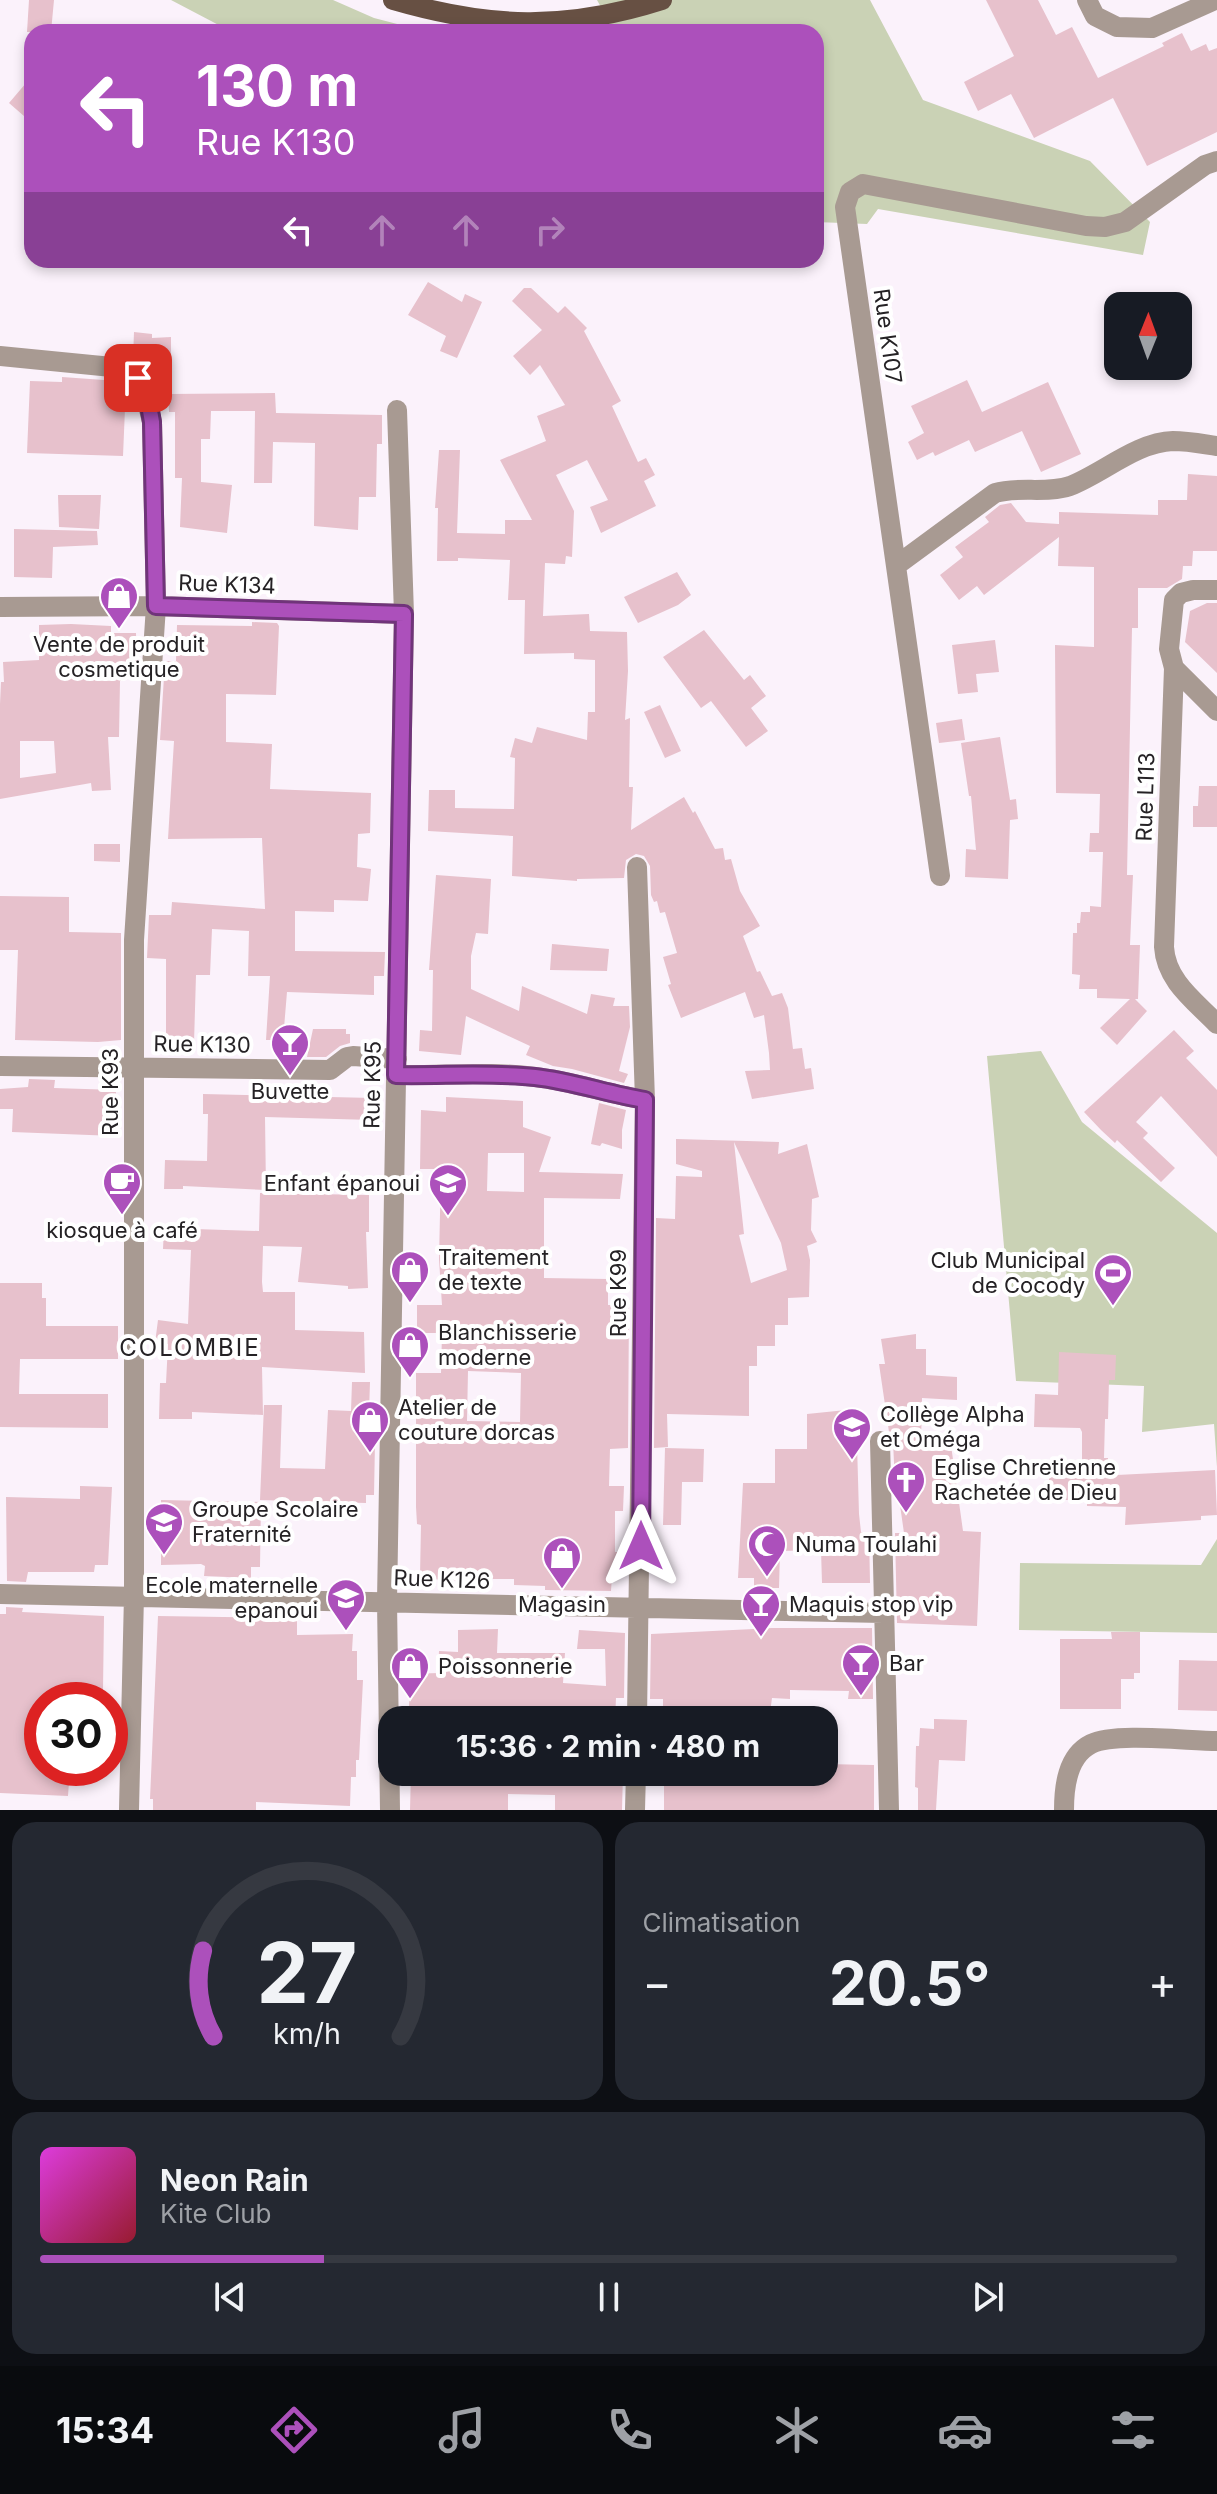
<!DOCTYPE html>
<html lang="fr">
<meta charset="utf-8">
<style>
:root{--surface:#171b24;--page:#242831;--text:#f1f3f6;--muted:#9ea1a6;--line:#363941;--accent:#ac50bb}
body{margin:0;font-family:Inter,sans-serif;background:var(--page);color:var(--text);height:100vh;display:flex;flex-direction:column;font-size:30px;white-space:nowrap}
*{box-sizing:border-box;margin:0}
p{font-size:26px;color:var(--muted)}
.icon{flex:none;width:44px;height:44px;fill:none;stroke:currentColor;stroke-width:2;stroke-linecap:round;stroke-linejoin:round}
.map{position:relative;height:1810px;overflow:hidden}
.details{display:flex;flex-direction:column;gap:12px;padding:12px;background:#0d0f14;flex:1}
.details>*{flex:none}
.hud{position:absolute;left:24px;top:24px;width:800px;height:244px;border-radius:24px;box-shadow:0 4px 12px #0003;background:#ac50bb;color:#fff;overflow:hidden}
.needle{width:52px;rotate:1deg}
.controls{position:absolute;left:1104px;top:292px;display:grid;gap:16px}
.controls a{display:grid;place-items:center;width:88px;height:88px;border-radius:16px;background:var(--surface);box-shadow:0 4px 12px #0003;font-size:40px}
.speed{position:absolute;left:24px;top:1682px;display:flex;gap:16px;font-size:40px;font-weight:700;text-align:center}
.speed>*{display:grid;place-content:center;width:104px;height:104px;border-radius:50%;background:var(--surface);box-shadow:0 4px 12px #0003;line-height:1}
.speed .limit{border:12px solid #d22;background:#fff;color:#111}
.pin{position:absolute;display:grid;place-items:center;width:68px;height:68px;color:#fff;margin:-34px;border-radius:16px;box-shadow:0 4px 12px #0006}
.me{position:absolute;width:88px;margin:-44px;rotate:0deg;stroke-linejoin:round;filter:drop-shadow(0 0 6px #0008)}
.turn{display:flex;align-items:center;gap:28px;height:168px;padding:0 40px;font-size:36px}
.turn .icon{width:104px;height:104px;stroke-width:2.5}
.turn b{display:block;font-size:56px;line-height:68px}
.lanes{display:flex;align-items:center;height:76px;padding:0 40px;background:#0003;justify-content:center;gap:40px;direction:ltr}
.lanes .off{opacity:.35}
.big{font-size:60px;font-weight:700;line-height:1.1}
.details .widget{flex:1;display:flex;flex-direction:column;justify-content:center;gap:12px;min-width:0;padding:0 28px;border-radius:24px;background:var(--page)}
.details .dial{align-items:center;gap:0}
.dial svg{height:208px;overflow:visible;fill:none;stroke:var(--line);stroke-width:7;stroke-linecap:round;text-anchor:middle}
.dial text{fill:var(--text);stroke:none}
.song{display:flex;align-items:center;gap:24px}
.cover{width:96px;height:96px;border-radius:12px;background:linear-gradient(135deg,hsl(300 70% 55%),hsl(350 70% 35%))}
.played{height:8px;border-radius:4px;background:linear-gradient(90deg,var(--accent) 25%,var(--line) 25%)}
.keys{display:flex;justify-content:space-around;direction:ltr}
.heat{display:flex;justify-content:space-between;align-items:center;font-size:44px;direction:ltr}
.details .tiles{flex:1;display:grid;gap:12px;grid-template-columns:1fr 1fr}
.widget:last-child{grid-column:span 2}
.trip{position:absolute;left:378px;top:1706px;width:460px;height:80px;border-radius:24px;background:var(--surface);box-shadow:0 4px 12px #0003;font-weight:700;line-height:80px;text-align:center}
.menu{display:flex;height:128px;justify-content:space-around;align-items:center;background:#090b0e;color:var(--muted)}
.menu .icon{width:56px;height:56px}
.menu .selected{color:var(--accent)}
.menu b{font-size:36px;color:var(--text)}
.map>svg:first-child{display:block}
.green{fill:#cad2b5}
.building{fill:#e7c1cc;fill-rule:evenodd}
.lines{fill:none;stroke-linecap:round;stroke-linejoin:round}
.minor{stroke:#a89a92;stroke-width:20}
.major{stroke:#675043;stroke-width:20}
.route-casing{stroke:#70347a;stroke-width:20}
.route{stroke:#ac50bb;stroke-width:14}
.labels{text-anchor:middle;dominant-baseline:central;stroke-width:8;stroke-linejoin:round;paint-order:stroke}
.street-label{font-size:22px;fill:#252225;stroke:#fff}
.poi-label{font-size:22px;fill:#252225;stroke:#fff;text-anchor:start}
.neighbourhood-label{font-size:24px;letter-spacing:2px;fill:#252225;stroke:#fff}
</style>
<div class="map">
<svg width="1217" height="1810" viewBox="0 0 1217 1810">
<rect width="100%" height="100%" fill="#fbf2fb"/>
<path class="green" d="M171,0H333L374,18L428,32H232Z
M597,0H870L923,100L1090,161L1150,222L1143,255L878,209L867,224L816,222V32H598L613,29Z
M1041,1051L1082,1122L1217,1233V1467L1214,1424L1142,1432L1144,1386L1016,1381L987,1056Z
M1217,1539V1633L1019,1630L1020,1563L1201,1565Z"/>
<path class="building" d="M29,0H54L51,32H27Z
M986,0H1038L1056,35L1072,27L1098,78L1164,46L1162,43L1182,33L1191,51L1206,44L1209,51L1217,48V132L1147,166L1113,98L1034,138L1011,94L978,111L964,82L1014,56Z
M32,76V123L9,103Z
M428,282L462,302L465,294L482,302L457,358L440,351L446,336L408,315Z
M524,288H531L558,313L565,306L587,328L584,331L621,401L612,406L638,462L646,458L655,475L644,481L656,506L601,533L590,507L608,500L587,460L556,475L574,511L572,557L566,556L565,564L545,563L543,616L589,614L590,631L627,632L628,671L625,720L630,718L629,787H633L631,830L684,797L693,813L695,811L715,849L723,848L725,860L731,859L740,891L760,926L743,936L757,972L760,971L772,996L782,993L788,1008L793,1049L802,1048L805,1069L811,1068L814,1089L752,1099L745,1071L770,1070L769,1053L764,1015L754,1018L745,992L681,1018L668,985L671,984L663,957L677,953L665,912L660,913L657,901L654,902L651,895L650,866L644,856L636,854L626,860L624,878L577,879V881L512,876L513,836L428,831L429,790H455V808L514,809L515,758L510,757L515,738L532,743L537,727L587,740L588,712H595V660L574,659V653L524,654L525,600H508L510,560L458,558V561H437L438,508H435L439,450H460L457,533L505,534V520H532L500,460L546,441L537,416L565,405L540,365L530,375L513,356L542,330L512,301Z
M134,332L152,334V338L171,337V359H133Z
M62,377L118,381L126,385L123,456L27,453L30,381L62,382Z
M967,380L982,412L1048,382L1081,454L1041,472L1022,431L975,452L969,440L935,456L933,452L917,460L908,442L924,433L911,406Z
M275,393L276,413L382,415V444H377L376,497H359L358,530L314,526L315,443L273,442L272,483H254L255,411H211L210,439H201V482L232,485L227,533L180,527L182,478H175V412H169L168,394Z
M1188,474L1217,476V551H1193L1192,566H1183L1182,579L1167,588H1138V628H1132L1127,875H1133L1130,945H1140L1138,999H1135L1147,1011L1117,1045L1100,1028L1130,999L1097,998V989H1079L1080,975L1072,974L1073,933H1077V923H1080L1081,912H1090V906L1101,907L1103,852H1089L1090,833H1099L1100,794L1056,793L1055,645L1094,647V567L1058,566L1059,537L984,595L977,586L959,600L940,575L963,557L955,547L989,522L985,517L1000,505L1011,503L1026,522L1059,524V512L1158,515V500H1187Z
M58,495H101L99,529L59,527Z
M14,529L97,531L98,545L53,547L52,578L14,577Z
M677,572L691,595L678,605L638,623L624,597Z
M1207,603H1217V673L1185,642L1190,611Z
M252,622L277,623L279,626L276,695L226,694V742L272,744L270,789L371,793L370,833L358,834L357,867L371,869L368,901L334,900V912L295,911V951L385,952L384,976H374V995L287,992L283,1040H266L270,976H248L249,931L212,929L210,975H196L194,1043L166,1042V959L147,958L149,915H171L172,902L265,909L262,838L168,839L174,741L160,740L165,661H176L177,625L252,626Z
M71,624L111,626V633H136L137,677L123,676V681H120L119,737H108L111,790L92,791L91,783L0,799V704L1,682H4L3,662L39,660V625ZM20,741H54L56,773L20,778Z
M704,630L744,680L750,675L766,696L751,708L768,731L746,747L711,701L701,708L663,657Z
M995,640L999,672L976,674L978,692L958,694L952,645Z
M660,705L681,751L665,758L644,712Z
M962,719L965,740L939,743L936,723Z
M1000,737L1010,800L1016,799L1018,819L1010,820L1008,879L965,877L966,849L976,850L971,796H969L961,743Z
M1199,786H1217V827H1193V806H1198Z
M94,844H120V862L94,861Z
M436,875L491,879L488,934L476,933L471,956V989L519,1011L522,986L587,1014L591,994L615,998L613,1006H629L630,1027L619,1071L628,1074L624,1083L572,1069L553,1066L526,1055L530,1046L466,1016L461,1055L419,1051L420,1030L432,1031L433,970H429Z
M0,896L69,897V932L121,933V1040L98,1042L15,1040L18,950H0Z
M552,944L609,949L607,971L550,970Z
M313,1029H346V1034H350V1043L340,1046L326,1057H307Z
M1174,1030L1194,1051L1186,1058L1217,1090V1157L1161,1096L1136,1122L1148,1133L1143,1138L1175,1168L1161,1182L1117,1140L1115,1143L1101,1130L1084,1112Z
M29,1079L55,1080L54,1088L116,1090L115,1136L12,1132L13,1109H0V1089L28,1087Z
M203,1094L373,1098L372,1120L265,1117L266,1190L183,1186V1189H164L165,1160L207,1161L208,1114H203Z
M446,1097L523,1101V1127L551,1137L539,1172L623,1174L620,1199L544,1198V1278L608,1279V1305H629L628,1448L610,1449L609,1486H624L623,1511H615V1552H625V1576H612L611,1591L545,1590V1586L514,1585V1579H471V1581L425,1579V1576H420L421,1525L417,1524L416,1507V1373H441L442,1333H417V1305H442L439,1259L441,1169H420L421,1110L446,1112ZM488,1153H524V1192L487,1191ZM468,1371L521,1373L520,1422L467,1421Z
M599,1103L626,1110L622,1130V1149L602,1143L600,1146L591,1144Z
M676,1139L779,1142L778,1154L807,1144L819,1197L812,1199L811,1230L817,1242L807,1246L810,1260L809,1297L788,1298V1325H775V1346H757V1366H749V1416L667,1414L668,1447L654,1448L656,1218L675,1219L676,1176L702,1177V1171L676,1164ZM734,1142L781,1243L787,1270L751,1283L739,1235L744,1234Z
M260,1193L369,1195V1232H366L368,1288L348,1289V1286L298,1282L302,1247L263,1246L262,1282L263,1292H295V1330L364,1332L365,1373L262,1367L263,1415L192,1412V1419H159L160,1383H166L168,1344L155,1343L158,1320L188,1324L191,1250L163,1249L164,1228L259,1231Z
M0,1283H42V1298H46V1326H118V1359H20L19,1394H108V1428L0,1427Z
M916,1334V1349H926V1375L957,1377V1400L922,1398L921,1442L950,1438L963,1531L981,1532L977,1626L897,1623L895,1533H904L894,1463L893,1441L889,1432L879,1364H885L881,1339Z
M1059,1352L1116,1355L1115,1380H1109L1108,1419H1105L1104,1458H1108V1471H1117V1475L1215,1470L1217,1515L1201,1516V1520L1125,1525L1126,1507L1087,1506V1500H1049V1470H1082V1432L1080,1428L1034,1427L1035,1394L1058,1395Z
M352,1382H370L368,1442H375L374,1495H366V1503L260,1500L264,1405H282L280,1468L325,1469L328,1410L351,1411Z
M856,1409L859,1514L861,1532H869L870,1583H822L821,1550L780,1551L779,1588H754V1578H738L743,1483H775V1449H807V1414Z
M665,1448L704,1449L703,1482H682L681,1525H663Z
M80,1486L112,1487L108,1565H95L94,1572H28L26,1582L7,1581L6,1497L80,1499Z
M161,1500L261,1502L260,1567H251V1578L204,1576L205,1566L201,1564L161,1565Z
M6,1607L23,1608L22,1612L104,1616L103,1690L53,1687V1700H42V1768H70L68,1796L0,1793V1614H6Z
M158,1616L297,1618V1635L353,1634L352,1651H357V1680H363L359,1760H356V1777H351L350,1806L256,1802V1810H153V1799H150Z
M772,1628H872L873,1699H848L849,1691L790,1690V1699L772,1698L769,1720H663V1699H650L651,1634Z
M498,1629L497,1653H565L563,1683L606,1686L605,1649H577L579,1630L625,1633L624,1698H616L615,1720H513V1715L471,1714V1709L409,1708L410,1674L438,1673L439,1651L458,1652V1630Z
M1111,1632H1140V1673H1134V1679H1121V1709H1060V1639H1112Z
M1179,1660L1217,1661V1711L1178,1710Z
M934,1719L967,1720L965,1761L939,1760L936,1810H918V1788L915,1787L916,1746H919L920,1728L934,1729Z
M824,1764L874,1765V1810H664V1772H824Z
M411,1772L623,1773L622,1810H555V1795L508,1794V1810H410Z"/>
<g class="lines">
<path class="minor" d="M1087,0L1095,16L1117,27L1152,28L1215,0
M0,356L122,368L134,374L143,384L152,422L156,606L134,940V1595L129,1810
M897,565L995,493C1019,486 1046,494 1070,486C1103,473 1137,442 1173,441C1188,441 1203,444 1217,446
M1217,590H1193L1181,593L1174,600L1169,649L1174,668L1164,947C1166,981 1195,1001 1217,1024
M0,607L156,606L404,614
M1174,668L1217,711
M637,867L645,1100L637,1720
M940,876L845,207L850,192L863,184L1086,226L1105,227L1125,222L1205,165L1217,161
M0,1066L330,1070L347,1057L353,1056L397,1059
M396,1075C442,1076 490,1071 535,1077C572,1081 608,1094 645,1100
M880,1441L889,1810
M0,1594L883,1613
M390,1810L387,1601L404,614L397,410
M635,1810L636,1772
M1064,1810C1064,1787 1067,1756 1091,1744C1115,1732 1188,1741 1217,1741"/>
<path class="major" d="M393,0C489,28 565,31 662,0"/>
</g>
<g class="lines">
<g class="route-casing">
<path id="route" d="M138,378L147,394L152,422L156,606L404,614L396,1075C442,1076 490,1072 535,1077C572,1081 608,1094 645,1100L641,1546"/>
</g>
<use href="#route" class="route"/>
</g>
<defs>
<g id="shop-pin" transform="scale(2)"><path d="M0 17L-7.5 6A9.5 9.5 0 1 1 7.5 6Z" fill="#ac50bb" stroke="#fff"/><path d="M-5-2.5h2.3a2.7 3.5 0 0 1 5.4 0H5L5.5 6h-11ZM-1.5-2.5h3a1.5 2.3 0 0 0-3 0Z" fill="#fff"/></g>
<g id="bar-pin" transform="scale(2)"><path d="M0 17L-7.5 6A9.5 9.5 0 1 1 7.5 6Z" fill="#ac50bb" stroke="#fff"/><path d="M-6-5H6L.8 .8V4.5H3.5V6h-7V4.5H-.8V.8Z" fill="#fff"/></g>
<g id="cafe-pin" transform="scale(2)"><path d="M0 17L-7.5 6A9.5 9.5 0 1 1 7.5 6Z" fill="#ac50bb" stroke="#fff"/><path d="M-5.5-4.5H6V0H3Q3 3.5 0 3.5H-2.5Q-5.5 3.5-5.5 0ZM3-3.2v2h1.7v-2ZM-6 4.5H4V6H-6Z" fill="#fff"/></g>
<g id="school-pin" transform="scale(2)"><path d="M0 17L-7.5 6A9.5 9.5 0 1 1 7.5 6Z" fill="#ac50bb" stroke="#fff"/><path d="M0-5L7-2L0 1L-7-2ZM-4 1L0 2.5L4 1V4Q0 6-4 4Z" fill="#fff"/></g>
<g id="stadium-pin" transform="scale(2)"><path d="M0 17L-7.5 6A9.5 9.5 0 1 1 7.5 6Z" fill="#ac50bb" stroke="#fff"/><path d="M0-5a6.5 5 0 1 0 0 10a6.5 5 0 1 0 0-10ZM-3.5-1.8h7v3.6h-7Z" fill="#fff"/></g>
<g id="church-pin" transform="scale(2)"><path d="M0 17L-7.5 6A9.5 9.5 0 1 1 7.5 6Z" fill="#ac50bb" stroke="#fff"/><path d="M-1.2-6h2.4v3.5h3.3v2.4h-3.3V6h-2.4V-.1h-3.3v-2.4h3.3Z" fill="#fff"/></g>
<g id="mosque-pin" transform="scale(2)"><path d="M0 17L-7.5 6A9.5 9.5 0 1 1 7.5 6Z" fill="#ac50bb" stroke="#fff"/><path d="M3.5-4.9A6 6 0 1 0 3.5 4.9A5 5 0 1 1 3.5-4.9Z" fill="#fff"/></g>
</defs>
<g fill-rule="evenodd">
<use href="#shop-pin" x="119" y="596"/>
<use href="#bar-pin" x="290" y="1043"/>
<use href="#cafe-pin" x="122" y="1182"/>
<use href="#school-pin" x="448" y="1183"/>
<use href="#shop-pin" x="410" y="1270"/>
<use href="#stadium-pin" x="1113" y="1273"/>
<use href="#shop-pin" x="410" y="1345"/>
<use href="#shop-pin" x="370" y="1420"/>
<use href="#school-pin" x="852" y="1427"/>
<use href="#church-pin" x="906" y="1480"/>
<use href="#school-pin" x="164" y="1522"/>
<use href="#mosque-pin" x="767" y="1544"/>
<use href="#shop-pin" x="562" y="1556"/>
<use href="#school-pin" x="346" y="1598"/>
<use href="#bar-pin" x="761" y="1604"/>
<use href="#bar-pin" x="861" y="1663"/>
<use href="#shop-pin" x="410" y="1666"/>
</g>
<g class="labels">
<g class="street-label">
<text transform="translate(888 336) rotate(82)">Rue K107</text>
<text transform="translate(227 584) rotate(2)">Rue K134</text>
<text transform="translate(1145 797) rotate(-88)">Rue L113</text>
<text transform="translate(202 1044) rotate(1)">Rue K130</text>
<text transform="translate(372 1085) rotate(-89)">Rue K95</text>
<text transform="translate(110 1092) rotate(-90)">Rue K93</text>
<text transform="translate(618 1293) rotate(-90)">Rue K99</text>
<text transform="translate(442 1579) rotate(2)">Rue K126</text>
</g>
<g class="poi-label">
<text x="119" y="644" text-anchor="middle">Vente de produit<tspan x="119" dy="25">cosmetique</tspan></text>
<text x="290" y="1091" text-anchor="middle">Buvette</text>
<text x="420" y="1183" text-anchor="end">Enfant épanoui</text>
<text x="122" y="1230" text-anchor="middle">kiosque à café</text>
<text x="438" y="1257">Traitement<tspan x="438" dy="25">de texte</tspan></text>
<text x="1085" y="1260" text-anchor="end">Club Municipal<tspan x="1085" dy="25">de Cocody</tspan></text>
<text x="438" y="1332">Blanchisserie<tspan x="438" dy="25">moderne</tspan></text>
<text x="398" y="1407">Atelier de<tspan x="398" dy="25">couture dorcas</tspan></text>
<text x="880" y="1414">Collège Alpha<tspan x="880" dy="25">et Oméga</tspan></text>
<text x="934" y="1467">Eglise Chretienne<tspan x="934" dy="25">Rachetée de Dieu</tspan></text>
<text x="192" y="1509">Groupe Scolaire<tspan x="192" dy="25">Fraternité</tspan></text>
<text x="795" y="1544">Numa Toulahi</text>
<text x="318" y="1585" text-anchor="end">Ecole maternelle<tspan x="318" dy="25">epanoui</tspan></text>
<text x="562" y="1604" text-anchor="middle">Magasin</text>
<text x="789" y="1604">Maquis stop vip</text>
<text x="889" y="1663">Bar</text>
<text x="438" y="1666">Poissonnerie</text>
</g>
<g class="neighbourhood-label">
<text x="190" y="1347">COLOMBIE</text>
</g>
</g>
</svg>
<div class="controls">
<a><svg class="needle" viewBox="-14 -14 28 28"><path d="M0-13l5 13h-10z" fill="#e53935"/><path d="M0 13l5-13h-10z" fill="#9ea1a6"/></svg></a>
</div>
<div class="speed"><div class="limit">30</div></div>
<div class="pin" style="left:138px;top:378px;background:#d93025"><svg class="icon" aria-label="arrive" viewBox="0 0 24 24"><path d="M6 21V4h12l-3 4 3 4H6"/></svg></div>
<svg class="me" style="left:641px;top:1546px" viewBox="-20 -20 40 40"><path d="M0-17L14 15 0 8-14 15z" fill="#ac50bb" stroke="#fff" stroke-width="4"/></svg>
<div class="trip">15:36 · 2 min · 480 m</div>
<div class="hud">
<div class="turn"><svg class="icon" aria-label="left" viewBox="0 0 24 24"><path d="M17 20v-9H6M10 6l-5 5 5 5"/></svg><div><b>130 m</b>Rue K130</div></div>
<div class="lanes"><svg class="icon" aria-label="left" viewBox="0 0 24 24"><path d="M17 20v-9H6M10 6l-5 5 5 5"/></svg><svg class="icon off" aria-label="ahead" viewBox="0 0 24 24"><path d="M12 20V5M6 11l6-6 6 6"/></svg><svg class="icon off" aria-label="ahead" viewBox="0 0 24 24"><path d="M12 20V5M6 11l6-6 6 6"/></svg><svg class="icon off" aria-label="right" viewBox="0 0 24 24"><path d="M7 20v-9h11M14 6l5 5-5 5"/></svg></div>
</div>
</div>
<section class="details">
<div class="tiles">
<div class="widget dial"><svg viewBox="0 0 100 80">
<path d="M14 69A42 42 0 1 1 86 69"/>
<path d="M14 69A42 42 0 0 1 10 36" stroke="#ac50bb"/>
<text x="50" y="56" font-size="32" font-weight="700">27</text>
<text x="50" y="72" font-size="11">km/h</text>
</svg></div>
<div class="widget"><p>Climatisation</p>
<div class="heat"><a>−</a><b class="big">20.5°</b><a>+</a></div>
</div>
<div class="widget">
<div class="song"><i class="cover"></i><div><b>Neon Rain</b><p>Kite Club</p></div></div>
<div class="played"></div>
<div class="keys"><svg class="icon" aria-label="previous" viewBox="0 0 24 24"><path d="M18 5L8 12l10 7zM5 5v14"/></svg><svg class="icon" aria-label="pause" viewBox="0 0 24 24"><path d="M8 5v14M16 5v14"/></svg><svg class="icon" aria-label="next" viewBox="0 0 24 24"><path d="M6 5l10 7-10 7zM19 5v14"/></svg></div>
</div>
</div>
</section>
<nav class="menu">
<b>15:34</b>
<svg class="icon selected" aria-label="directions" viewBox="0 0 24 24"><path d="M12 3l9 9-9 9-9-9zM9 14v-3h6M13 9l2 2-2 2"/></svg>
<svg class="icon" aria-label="music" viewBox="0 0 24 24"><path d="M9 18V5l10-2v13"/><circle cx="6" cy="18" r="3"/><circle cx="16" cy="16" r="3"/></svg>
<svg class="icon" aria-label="phone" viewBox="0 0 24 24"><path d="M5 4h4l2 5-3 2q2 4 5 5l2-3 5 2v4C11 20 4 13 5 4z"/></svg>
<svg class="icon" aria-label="climate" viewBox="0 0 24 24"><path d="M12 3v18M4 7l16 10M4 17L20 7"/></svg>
<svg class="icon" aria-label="car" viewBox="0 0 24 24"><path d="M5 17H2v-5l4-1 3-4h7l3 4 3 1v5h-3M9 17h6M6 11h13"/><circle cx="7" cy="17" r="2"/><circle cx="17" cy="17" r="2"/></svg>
<svg class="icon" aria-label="filters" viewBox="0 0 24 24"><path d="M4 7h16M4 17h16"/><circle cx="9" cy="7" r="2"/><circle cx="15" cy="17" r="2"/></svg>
</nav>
